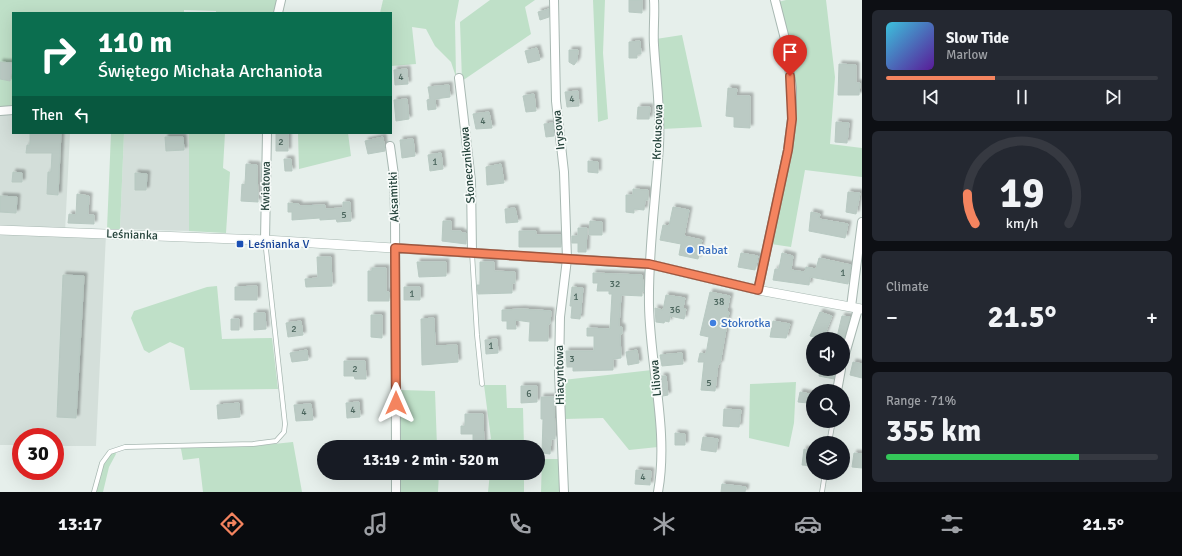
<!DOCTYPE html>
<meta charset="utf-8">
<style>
:root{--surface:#171b24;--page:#242831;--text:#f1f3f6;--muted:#9ea1a6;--line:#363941;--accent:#f4845f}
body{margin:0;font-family:Signika,sans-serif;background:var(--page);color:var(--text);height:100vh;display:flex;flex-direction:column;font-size:15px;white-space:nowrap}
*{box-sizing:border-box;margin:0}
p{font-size:13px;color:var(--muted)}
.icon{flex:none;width:22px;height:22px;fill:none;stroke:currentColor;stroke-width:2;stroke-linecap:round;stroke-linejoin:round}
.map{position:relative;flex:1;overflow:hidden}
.side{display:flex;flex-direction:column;gap:10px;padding:10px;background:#0d0f14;width:320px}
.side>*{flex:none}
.hud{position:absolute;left:12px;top:12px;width:380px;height:122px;border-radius:0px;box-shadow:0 4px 16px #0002;background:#0b6e4f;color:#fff;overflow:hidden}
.tools{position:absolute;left:806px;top:332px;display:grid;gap:8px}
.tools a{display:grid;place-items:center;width:44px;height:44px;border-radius:50%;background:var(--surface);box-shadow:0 4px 16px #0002;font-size:20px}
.speed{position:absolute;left:12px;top:428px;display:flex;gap:8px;font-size:20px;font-weight:700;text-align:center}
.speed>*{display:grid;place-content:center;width:52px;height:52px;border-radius:50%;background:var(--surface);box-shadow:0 4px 16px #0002;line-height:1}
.speed .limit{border:6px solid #d22;background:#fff;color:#111}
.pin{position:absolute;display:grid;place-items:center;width:34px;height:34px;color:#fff;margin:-41px -17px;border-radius:50% 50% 50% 0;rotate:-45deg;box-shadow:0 0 4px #0007}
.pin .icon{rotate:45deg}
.me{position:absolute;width:44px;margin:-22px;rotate:0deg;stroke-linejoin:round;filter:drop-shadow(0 0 3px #0008)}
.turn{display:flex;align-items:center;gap:14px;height:84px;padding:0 20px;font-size:18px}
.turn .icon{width:52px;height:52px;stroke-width:2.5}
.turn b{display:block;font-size:28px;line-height:34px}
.then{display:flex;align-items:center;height:38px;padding:0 20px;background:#0003;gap:8px;font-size:15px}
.big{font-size:30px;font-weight:700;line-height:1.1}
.side .card{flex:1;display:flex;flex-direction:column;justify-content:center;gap:6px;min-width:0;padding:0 14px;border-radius:6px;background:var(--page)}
.side .dial{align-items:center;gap:0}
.dial svg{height:104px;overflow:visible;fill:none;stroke:var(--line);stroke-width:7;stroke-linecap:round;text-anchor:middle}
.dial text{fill:var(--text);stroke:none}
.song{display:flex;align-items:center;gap:12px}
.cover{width:48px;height:48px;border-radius:6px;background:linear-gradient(135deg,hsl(190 70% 55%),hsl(270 70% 35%))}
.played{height:4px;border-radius:2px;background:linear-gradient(90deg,var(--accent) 40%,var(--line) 40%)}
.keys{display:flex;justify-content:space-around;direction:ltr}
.heat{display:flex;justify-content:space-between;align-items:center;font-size:22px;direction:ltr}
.charge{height:6px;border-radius:3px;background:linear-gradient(90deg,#34c759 71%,var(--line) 0)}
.trip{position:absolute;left:317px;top:440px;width:228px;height:40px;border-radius:20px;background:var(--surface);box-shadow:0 4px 16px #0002;font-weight:700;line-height:40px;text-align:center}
.dock{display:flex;height:64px;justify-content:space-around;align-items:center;background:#090b0e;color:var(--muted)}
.dock .icon{width:28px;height:28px}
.dock .active{color:var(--accent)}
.dock b{font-size:18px;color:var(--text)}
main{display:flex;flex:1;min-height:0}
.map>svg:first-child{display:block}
.built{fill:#d4dfda}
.green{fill:#bfe0c8}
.building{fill:#bbcac4;stroke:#b8c9c2;filter:url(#shadow)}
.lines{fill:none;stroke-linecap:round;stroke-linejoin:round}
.service-casing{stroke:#a8b8b2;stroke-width:5.5}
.minor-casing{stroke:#a8b8b2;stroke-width:10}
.tertiary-casing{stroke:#a8b8b2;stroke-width:10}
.service{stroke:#fff;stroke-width:4}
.minor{stroke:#fff;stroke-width:8}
.tertiary{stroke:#fff;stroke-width:9}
.route-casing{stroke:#9f563e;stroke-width:10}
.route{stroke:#f4845f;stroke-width:7}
.transit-dot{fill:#1a4fb4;stroke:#f7fbf9;stroke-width:1.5}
.shop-dot{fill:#3f7fe0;stroke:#f7fbf9;stroke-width:1.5}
.labels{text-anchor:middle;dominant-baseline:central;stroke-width:3.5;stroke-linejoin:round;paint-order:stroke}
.number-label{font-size:10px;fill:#4a645c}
.street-label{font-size:12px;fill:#24423a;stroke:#f7fbf9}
.transit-label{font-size:12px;fill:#164399;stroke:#f7fbf9;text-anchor:start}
.shop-label{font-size:12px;fill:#366cbe;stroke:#f7fbf9;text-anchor:start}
</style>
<main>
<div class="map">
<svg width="862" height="492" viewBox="0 0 862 492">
<defs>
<filter id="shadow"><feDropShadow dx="3" dy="-3" stdDeviation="1" flood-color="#0004"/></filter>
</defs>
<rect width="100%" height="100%" fill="#e6efeb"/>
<path class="built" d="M13,113V133H70L65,232L106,234L96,446H55V437H21V445H0V114Z
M124,133H189V231L120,229Z"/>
<path class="green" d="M0,0H281L278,13H216V11L184,10V13H13V111H0Z
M383,0H459L455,22L456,77L451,62L435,46L426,29L412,27L416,64L391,66V13H380Z
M490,0H535L525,7L531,34L462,81L460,22Z
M593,0H605L603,53L608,119L598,122Z
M786,0H826L835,77L830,144L862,148V177L805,170L791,247L771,244L797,121L795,81L778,2Z
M682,35L702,127L662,129L656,39Z
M111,133H124L120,229H107Z
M189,133H225L223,168L230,172L226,233L189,231Z
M298,133H348L351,156L299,169Z
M217,286L222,339L272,338L278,389L190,390L184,348L170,342L149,353L144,350L131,318L134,311L207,287Z
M652,370L658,447L629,450L603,418L565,419L563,380Z
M796,382L794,423L789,447L749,438L750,384Z
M484,385H506L507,408H523L524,447H488L487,440L491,439Z
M400,390L435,391L437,447H401Z
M293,442L302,492H203L199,458L183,460L181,449L178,445L253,444L254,446Z
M115,451L116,454L109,467L103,492H94C98,478 100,456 115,451Z
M542,459H561L562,492H541Z
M401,473H439L438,492H401Z
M490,473H524V492H488Z"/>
<path class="building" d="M629,0H642V13L629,12Z
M549,9V17L540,20L538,12Z
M640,41L641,54H637V58H629V42Z
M537,48L540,60L528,63L525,51Z
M569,50H578L577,61L574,65L569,62Z
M0,62L13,63L10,81L0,79Z
M839,64L856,65V83H860L859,95H838Z
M407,69L408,84L395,85L394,70Z
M449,85L450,97L435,99L436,109L428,110L427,100L430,99L428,87Z
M728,88L737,89L736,96H750V128L734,127V117L726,116Z
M578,91L579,106L567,107L565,92Z
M534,94L536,111L526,112L523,96Z
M407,99L409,119L396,121L394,100Z
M638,107H650L649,119H637Z
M489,112L492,128L476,129L473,114Z
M836,122L849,123L847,143L835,142Z
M553,123L554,136L546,137L544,124Z
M30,133H61L58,195L47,194L48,172H51L52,153H26L27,145H30Z
M276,134H288V151H276Z
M165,137H183L184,150L166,151Z
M383,137L385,151L368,154L365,141Z
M413,139L415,156L402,158L400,140Z
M441,153L443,169L430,171L428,155Z
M284,159H291L292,171H285Z
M588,161L598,162V173L588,172Z
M246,164L257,165L258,202L241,201L242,184L245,185Z
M501,164L504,183L487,185L486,167Z
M13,172L22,173V182H12Z
M135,173L147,174L146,190H135Z
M633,189L648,190V200H645L644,210L634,209V213L626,212V195H633Z
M848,192L860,193L856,214L846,212Z
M77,194L89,196L88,215H94V224L68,223L69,214L76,215Z
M0,196L17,197L16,213L0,212Z
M343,202H350L351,221L337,222L336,219L320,220V218L292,220V212H288V203L299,204V206L325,205V209L343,208Z
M673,207L689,210L684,236L702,240L698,259L679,255L681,244L660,240L663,225L669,226Z
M515,208L518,222L506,223L505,209Z
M811,212L820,214L819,219L848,224L845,238L809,231Z
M443,221H451V231H461V233H466V244L442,241Z
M590,221L602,222V235H589Z
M578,228H587L586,252H578V243H572V236H578Z
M519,231H536V235H561V247H519Z
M741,253L758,256L755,270L738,267Z
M782,253L793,256L791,270L805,272L806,267L816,269L819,258L851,265L848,284L810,277L809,285L773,280L775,269H779Z
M317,257H331L332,286L306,287L305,279L318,278Z
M417,262H446V276L419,277Z
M480,262H494V271L515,272V283H512V293L478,294L477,285H480Z
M372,268H386V292H389V301H368V271H372Z
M593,273L642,275L644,291H642V296L621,295L619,326L622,327V334H620L621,358L613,359V370L573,371V367H567L566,351H594V336H587V328L610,329L612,294H609V291H597L598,283H593Z
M63,275L84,276L76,418L57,417Z
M257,286V300H235V287Z
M404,287H420V300H404Z
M572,287L583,288L580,319L571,318L572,306H570Z
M710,292L730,296L727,311L729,312L720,364H718L715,391L701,390L704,362H698L700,353L706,354L709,337L700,335Z
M666,295L685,298L683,308L686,309L684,319L670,316L669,322L665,321L664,323L656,322L655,308L663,310Z
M522,309L551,311L550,324H548V341H529L530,322L515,320L516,329H507V321H502V310Z
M820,312L832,316L823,339L810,336Z
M254,313H265L266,329L254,330Z
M371,315H382V338L371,337Z
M842,316L850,317L844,339L837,337Z
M434,318L435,346L457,345L458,362L422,365L421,319Z
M231,319H239V330H231Z
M301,321L303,335L288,337L286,323Z
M773,321L790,324L786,338L770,337Z
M497,339L498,353L486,354L485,340Z
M307,350L308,360L292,362L290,353Z
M637,350L639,363L628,365L626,352Z
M682,353L683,364L662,366L660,355Z
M344,361H365L366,379H355L354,376H344Z
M853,362L862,364V378L850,375Z
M820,369H835L834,379L819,376Z
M661,376H666L668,395L663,396Z
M521,386H537V402L521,403Z
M800,392L810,394L808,403L798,402Z
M541,397H554L555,439H551L550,454L542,453L543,419H541Z
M359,402L360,417L347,418L346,403Z
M239,403L240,417L218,419L217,405Z
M311,404L313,420L296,421L294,405Z
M724,409L741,410L739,427L723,426Z
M465,414H483L484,447H473V434H461V426H465Z
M675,433L685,434V445H675Z
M703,437L718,439L716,452L701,450Z
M804,449L813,451V466L802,465Z
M854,453L862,454V468L852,467Z
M636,470L651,471L650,485L635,484Z
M722,484L746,487L745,492H721Z"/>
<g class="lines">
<g class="service-casing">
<path id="service" d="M472,253L477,335L482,384
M829,443L833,421
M94,492L102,463L110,452L125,447L253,444L276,441L284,432L285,424L265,240
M822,492L825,473"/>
</g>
<g class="minor-casing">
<path id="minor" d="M554,0L556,101L564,172L567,259L560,317L559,373L564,492
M654,0C655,15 653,30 654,45C656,79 661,111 659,145C656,199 648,250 649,305C650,367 669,431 658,492
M278,13L281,0
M459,78L471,181L472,253
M0,111L13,110
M390,146L394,175L395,212L396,447
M265,240L267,133
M758,290L788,150L792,119V88L785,39L775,0
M851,307L862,222
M843,361L858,309
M837,391L841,369
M396,492V473"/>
</g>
<g class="tertiary-casing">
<path id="tertiary" d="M0,230L265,240L649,264L758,290L862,309"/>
</g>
<use href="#service" class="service"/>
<use href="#minor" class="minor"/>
<use href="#tertiary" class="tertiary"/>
</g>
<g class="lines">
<g class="route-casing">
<path id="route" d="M396,403L395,248L649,264L758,290L788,150L792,119L790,76"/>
</g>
<use href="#route" class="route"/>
</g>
<rect class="transit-dot" x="236" y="240" width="8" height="8" rx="2"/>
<g class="shop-dot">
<circle cx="690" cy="250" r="4"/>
<circle cx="713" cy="323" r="4"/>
</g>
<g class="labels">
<g class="number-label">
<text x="401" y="77">4</text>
<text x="572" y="99">4</text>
<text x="483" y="121">4</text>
<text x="281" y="142">2</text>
<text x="435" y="162">1</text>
<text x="344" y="215">5</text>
<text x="843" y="273">1</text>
<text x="615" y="284">32</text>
<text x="412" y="294">1</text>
<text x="576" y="297">1</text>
<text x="719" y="302">38</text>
<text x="675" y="310">36</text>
<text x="294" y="329">2</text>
<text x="491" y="346">1</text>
<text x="572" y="359">3</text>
<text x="355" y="369">2</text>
<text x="709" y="383">5</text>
<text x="529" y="394">6</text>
<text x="353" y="410">4</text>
<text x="304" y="412">4</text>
<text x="643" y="477">4</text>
</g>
<g class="street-label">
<text transform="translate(559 130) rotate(-96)">Irysowa</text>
<text transform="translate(658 132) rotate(-88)">Krokusowa</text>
<text transform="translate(468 165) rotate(-95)">Słonecznikowa</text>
<text transform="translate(266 186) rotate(-89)">Kwiatowa</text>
<text transform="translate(394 197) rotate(-92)">Aksamitki</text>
<text transform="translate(132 235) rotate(2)">Leśnianka</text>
<text transform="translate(560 375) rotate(-91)">Hiacyntowa</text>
<text transform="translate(656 378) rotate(-95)">Liliowa</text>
</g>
<g class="transit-label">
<text x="248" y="244">Leśnianka V</text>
</g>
<g class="shop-label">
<text x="698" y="250">Rabat</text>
<text x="721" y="323">Stokrotka</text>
</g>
</g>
</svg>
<div class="tools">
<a><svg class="icon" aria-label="sound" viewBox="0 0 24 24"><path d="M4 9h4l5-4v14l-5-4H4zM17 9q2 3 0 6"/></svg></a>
<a><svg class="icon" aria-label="search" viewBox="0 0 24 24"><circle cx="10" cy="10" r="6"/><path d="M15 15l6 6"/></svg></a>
<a><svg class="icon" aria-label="layers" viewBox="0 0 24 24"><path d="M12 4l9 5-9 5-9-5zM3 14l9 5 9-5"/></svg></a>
</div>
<div class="speed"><div class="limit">30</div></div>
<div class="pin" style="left:790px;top:76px;background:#d93025"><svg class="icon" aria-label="arrive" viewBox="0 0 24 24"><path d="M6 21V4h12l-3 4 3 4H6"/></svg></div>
<svg class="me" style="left:396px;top:403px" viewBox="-20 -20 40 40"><path d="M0-17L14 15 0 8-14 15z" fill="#f4845f" stroke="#fff" stroke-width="4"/></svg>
<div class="trip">13:19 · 2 min · 520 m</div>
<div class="hud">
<div class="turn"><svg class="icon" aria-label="right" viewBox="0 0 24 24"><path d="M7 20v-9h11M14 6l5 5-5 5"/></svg><div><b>110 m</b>Świętego Michała Archanioła</div></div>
<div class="then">Then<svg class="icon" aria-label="left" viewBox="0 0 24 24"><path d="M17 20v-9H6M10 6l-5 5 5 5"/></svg></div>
</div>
</div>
<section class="side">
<div class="card">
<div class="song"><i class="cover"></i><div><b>Slow Tide</b><p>Marlow</p></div></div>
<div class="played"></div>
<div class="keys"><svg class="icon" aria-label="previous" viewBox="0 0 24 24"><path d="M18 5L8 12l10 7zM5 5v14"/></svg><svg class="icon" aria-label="pause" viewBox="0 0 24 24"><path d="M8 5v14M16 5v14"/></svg><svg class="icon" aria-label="next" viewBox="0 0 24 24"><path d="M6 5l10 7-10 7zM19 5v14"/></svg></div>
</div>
<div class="card dial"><svg viewBox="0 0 100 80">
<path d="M14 69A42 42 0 1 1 86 69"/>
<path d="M14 69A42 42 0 0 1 8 46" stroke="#f4845f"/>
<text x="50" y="56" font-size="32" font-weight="700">19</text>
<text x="50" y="72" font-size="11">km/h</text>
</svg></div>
<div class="card"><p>Climate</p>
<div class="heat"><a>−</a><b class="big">21.5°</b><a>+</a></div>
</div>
<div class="card"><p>Range · 71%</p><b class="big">355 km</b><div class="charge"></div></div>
</section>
</main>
<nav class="dock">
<b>13:17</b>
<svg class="icon active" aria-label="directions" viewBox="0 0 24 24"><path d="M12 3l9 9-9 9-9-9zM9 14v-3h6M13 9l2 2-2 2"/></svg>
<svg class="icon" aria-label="music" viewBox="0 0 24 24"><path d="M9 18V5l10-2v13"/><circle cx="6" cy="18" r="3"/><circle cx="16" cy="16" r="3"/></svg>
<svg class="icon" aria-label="phone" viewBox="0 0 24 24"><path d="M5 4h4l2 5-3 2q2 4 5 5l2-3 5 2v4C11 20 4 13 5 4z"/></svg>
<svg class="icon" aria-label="climate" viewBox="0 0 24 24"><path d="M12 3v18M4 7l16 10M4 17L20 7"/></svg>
<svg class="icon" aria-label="car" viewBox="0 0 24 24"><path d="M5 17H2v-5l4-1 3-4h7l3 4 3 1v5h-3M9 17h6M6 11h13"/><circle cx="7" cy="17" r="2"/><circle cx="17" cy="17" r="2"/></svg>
<svg class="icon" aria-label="filters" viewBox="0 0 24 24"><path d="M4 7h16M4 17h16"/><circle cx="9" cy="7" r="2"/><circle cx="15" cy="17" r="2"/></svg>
<b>21.5°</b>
</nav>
